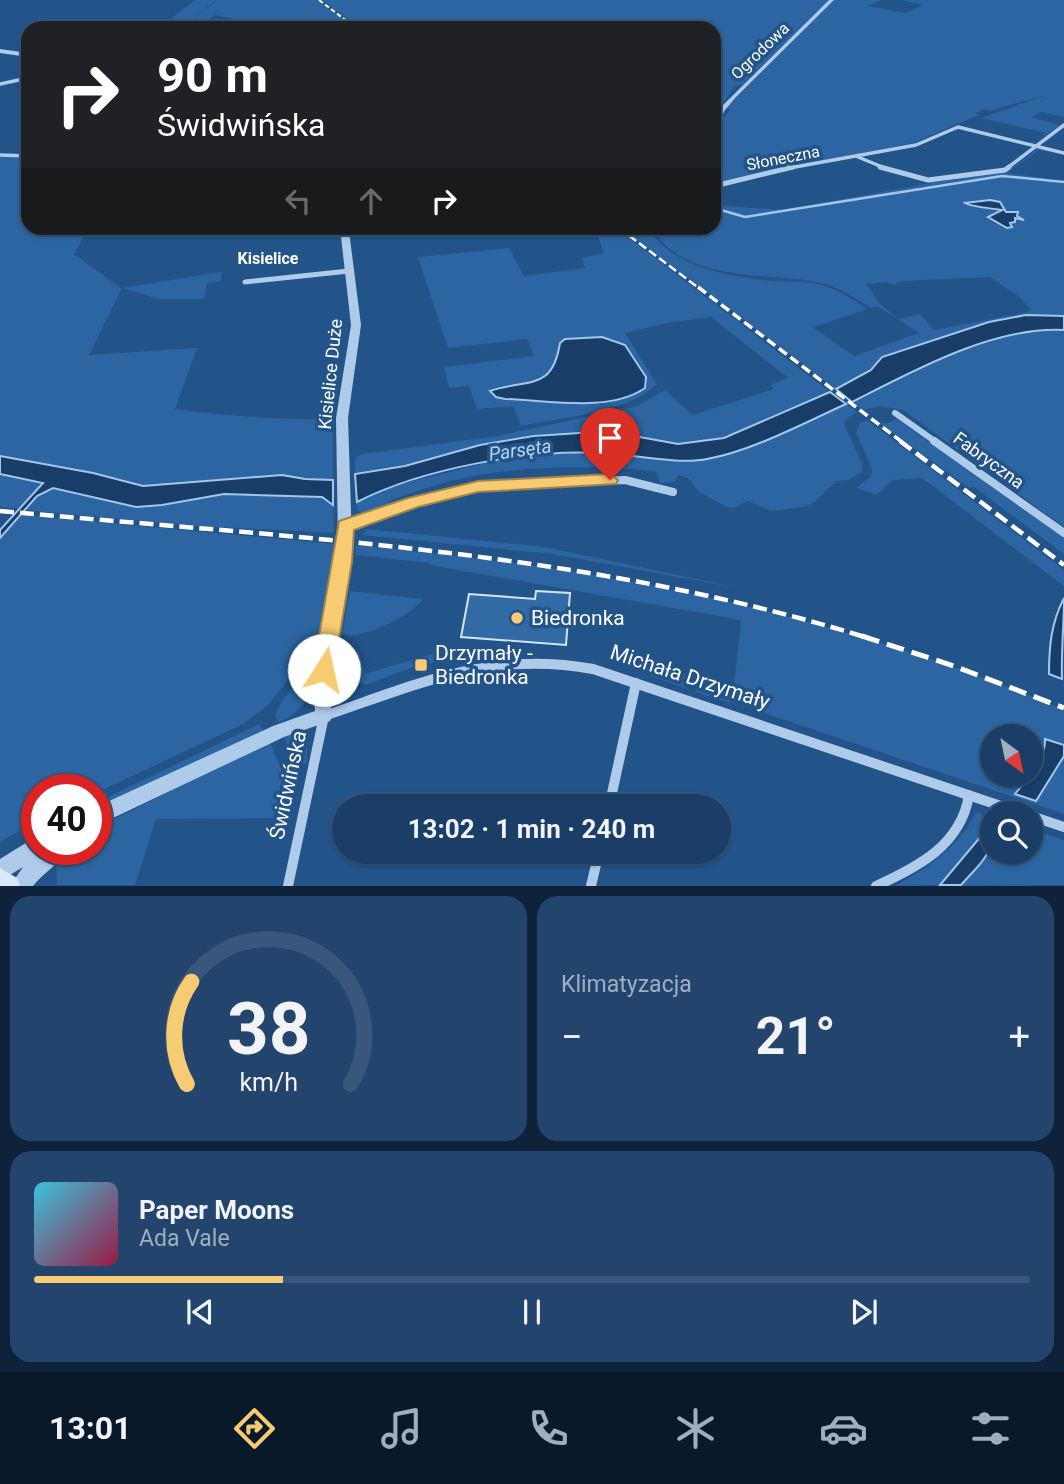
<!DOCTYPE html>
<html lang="pl">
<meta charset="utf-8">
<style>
:root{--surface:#1a3e67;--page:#23456d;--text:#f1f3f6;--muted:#9faec0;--line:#38577b;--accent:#f6cb71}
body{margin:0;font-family:Roboto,sans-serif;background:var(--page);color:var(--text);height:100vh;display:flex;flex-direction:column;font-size:26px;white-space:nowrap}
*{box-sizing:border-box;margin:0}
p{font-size:23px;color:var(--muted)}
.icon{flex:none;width:38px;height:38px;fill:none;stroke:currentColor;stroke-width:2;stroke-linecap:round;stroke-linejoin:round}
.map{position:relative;height:886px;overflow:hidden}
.details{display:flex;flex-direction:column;gap:10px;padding:10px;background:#0e2239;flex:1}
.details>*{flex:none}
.top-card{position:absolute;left:21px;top:21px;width:700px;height:214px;border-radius:21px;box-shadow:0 2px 5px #0004,0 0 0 2px var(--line);background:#202124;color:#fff;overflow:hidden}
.needle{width:46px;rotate:147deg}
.fabs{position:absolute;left:980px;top:724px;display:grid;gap:14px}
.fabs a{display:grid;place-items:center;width:63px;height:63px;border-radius:50%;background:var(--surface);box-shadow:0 2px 5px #0004,0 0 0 2px var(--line);font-size:35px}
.speed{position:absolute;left:21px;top:774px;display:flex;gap:14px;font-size:35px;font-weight:700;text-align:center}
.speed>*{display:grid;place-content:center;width:91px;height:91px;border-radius:50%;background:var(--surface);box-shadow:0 2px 5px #0004,0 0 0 2px var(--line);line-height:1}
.speed .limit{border:10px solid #d22;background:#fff;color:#111}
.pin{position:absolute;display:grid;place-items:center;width:60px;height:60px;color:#fff;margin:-72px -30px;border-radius:50% 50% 50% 0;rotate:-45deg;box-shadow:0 0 7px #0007}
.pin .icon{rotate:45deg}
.me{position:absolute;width:77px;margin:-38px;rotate:10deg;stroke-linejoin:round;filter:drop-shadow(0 0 5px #0008)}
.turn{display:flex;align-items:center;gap:24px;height:147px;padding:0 21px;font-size:32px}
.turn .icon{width:91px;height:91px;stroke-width:2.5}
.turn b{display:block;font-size:49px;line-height:60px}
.lanes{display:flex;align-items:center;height:66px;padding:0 21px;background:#0003;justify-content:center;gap:35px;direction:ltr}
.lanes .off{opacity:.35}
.big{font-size:52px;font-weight:700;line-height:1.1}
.details .widget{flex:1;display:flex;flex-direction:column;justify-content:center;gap:10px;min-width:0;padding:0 24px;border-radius:21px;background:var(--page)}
.details .dial{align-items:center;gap:0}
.dial svg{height:182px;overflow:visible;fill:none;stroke:var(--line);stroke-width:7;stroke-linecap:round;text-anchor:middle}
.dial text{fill:var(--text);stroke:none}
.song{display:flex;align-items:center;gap:21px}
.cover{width:84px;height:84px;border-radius:10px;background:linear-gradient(135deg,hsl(190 70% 55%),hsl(340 70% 35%))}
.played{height:7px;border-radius:4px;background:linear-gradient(90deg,var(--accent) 25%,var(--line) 25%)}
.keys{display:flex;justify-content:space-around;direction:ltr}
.heat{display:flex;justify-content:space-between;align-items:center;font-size:38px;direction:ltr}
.details .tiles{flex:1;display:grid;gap:10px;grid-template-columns:1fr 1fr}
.widget:last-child{grid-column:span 2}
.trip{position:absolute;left:332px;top:794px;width:399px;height:70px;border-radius:35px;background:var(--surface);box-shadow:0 2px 5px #0004,0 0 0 2px var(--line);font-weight:700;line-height:70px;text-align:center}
.menu{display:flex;height:112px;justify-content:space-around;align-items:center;background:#0a1929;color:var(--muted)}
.menu .icon{width:49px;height:49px}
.menu .current{color:var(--accent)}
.menu b{font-size:32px;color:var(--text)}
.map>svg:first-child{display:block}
.green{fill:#2c65a1;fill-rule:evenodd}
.water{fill:#183d69;stroke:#a2c7eb;stroke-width:2}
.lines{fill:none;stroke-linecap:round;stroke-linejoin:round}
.stream{stroke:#a2c7eb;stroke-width:2.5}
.building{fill:#326aa6;stroke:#d3e5f8;stroke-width:2}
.minor-far5{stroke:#aecbea;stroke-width:2.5}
.minor-far4{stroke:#aecbea;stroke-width:3.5}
.minor-far3{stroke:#aecbea;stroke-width:5}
.minor-far2{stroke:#aecbea;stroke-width:6}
.minor-far1{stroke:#aecbea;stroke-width:8}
.minor{stroke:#aecbea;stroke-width:10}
.tertiary{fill:#aecbea;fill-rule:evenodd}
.secondary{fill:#d9e8f8;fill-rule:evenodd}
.rail-far4{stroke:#fff;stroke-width:2;stroke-dasharray:5 2.5;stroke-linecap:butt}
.rail-far3{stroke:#fff;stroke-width:2.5;stroke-dasharray:9 3.5;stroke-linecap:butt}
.rail-far2{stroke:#fff;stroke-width:3.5;stroke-dasharray:10 4.5;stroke-linecap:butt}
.rail-far1{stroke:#fff;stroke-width:4.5;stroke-dasharray:14 6;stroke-linecap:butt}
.rail{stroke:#fff;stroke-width:5;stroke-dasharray:18 8;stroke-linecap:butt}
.route{fill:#f6cb71;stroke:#a08449;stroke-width:2}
.poi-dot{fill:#f6cb71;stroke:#225389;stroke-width:2.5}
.labels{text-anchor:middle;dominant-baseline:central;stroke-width:7;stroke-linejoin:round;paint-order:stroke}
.far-street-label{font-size:16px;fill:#fff;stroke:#225389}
.far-neighbourhood-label{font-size:16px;font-weight:bold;fill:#fff;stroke:#225389}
.street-label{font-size:18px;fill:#fff;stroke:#225389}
.water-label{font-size:19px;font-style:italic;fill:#bad5f1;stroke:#225389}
.near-poi-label{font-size:21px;fill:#fff;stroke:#225389;text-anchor:start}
.near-street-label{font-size:21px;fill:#fff;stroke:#225389}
</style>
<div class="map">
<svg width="1064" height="886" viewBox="0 0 1064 886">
<rect width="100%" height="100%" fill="#225389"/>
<path class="green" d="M195,0H216L185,26L217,0H317L354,28H275L215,15L196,28H159Z
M322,0H829L742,85H736L714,115V28H359Z
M834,0H882L868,6L906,13L923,5L901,0H1064V117L1041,112L1032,117L1060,125L1033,144L1028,142H1036L1046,133L981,118L1046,95L989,111L984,109L975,113L979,115L913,143L714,183V136L720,117H725L730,109L726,108L729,104Z
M1039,148L1064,155L1039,150L1007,173L1064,181V316L1013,317L926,342L882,357L871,370L836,389L621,228H648C673,268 731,277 775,281C789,282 804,281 818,284C836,288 852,299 867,309L813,327L854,356L919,333L877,306L871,308C855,298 836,285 817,282C766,273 683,282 652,228H714V205L782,210L931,183L927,181L1007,172ZM990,277L1018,296L1030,309L1028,312L934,330L920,314L898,319L879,303L866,284L887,282L894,285L901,281Z
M0,156L28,158V228H88L74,254L121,288L221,272V281L207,283L204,299H159L122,288L89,355L197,348L175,409C228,416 279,420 333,419V480L305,479L282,475L143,486L93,473L0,456Z
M586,228H616L830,392L724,438L678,444L623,434L595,432L534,436L480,445L405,466L355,474V458L362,454L498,436L637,406L665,390L692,415L774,389L770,385L788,378L711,317L667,323L625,333L657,384C626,414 563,417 521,426L513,406L477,409L469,386L449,388L444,367L534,356L527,339L448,348L418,257L509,248L524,276L585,268L582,258L604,253L599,238ZM560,343L602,404L505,399L498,389C535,381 553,384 560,343Z
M1045,329L1064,330V527L903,410L879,406L863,410L852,402C913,372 977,337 1045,329Z
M846,404L857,412L846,419L844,424L862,463V472L849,480L836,481L815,502L804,507L771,511L748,501L734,508L726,507L698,491L688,478L678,475L675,482L660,483L656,471C590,465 520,465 455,480C433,485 410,494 388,501L390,506L368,514L357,511V502L386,488L498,460L536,453L581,452L706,460L764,440Z
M897,419L1064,538V554L974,487L969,488L878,422L887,423Z
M867,420L1064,570V586L922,478L892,480L877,495L856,488L870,477L872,469L856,432L860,423Z
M0,474L43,482L20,509L0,507Z
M53,488L162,505L224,494L322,497L333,505L334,533L199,526L25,510L37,496Z
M20,515L334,544L316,645L268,705L243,724L96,793V789H37V821L0,842V538Z
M367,529L545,547L749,590L552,554L362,535Z
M356,545C428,553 500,560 572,571C740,599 907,643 1064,710V745L1045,739V748L1031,773V737H992V775H1029L1016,794L1036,801L1064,755V814L758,711L759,693L739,687L730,703L695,692L700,678L734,686L741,620L430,565L429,563L356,555Z
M350,591L423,599C413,615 361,641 342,634Z
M353,649L359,652L365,674L438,652L463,649L465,655L414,667L365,685L343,672L346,651Z
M650,666L688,675L685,688L650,676Z
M305,680H314C308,702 300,712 279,722L275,716C279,703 292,684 305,680Z
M259,724L263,730L96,809V803Z
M293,734L308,740L306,764C291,763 289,749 284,737Z
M270,742L285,779L277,818L156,819L135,885H57L56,857L66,849H96V828Z
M976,812L992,817V823L940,885L895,886C929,867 959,847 976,812Z
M1031,829L1064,840V885L961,886L992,849V852H1031Z"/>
<path class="water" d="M990,200L1000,202L1006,212H1018L1017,216L1024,220L1015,218V222L1010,223L1012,227L1007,228L988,217L1002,210C994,209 969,206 965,203Z
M1026,315L1064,316V330C994,326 913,371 852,402L836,389L871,370L882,357L989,322Z
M602,337L625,345L646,377L645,388C609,413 548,400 505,399L496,397L490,391C529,378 552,392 560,343L565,339Z
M830,392L846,404C804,423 752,451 707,459C678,465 631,454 600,453C528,449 421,469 357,502L355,474L405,466L480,445L534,436L595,432L623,434L678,444L724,438Z
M0,456L93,473L143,486L282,475L305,479L333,480V505L322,497L224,494L162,505L136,507L53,488L37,496L0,538V530L43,483L0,474Z
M1064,598C1064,625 1061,652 1062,679L1049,674C1049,647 1051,623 1064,598Z
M1045,739L1064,745V756L1036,801L1015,794C1027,779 1046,759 1045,739Z
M992,823C992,858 983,860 961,885H940Z"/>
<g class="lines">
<path class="stream" d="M714,208L745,217L1002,176L1064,182"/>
</g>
<path class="building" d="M536,591L570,593L566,645L461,637L469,594L535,599Z"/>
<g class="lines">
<path class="minor-far5" d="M256,28L263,25"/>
<path class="minor-far4" d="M0,84L28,78
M0,155L28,156
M858,157L887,169
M784,169L916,145L958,127L1064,153
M1006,169L1064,125"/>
<path class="minor-far3" d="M880,167L928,180L1005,170L1009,167
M714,186L793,167
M184,228L179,231L188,233L223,228
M245,282L349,271"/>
<path class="minor-far2" d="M895,413L936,442"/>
<path class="minor-far1" d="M934,441L1064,533
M345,526L441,494L497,484L625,480L673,492"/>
<path class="minor" d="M609,807L636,683
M1031,816L1064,827
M288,886L324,716C419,684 490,650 593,669L1025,814
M591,886L599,852
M876,886C918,867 961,845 969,795"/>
<path class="tertiary" d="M829,0H834L736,97L725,110L717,126L714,128V119L720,108Z
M0,49L28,53V57L0,53Z
M340,228H409L405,231H349L361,325L348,418L352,543L329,686L332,716L330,721L284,737L96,826V807L273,726L315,711L313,686L338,543L336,418L351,325Z
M37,836V849H67C61,863 43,873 33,886H10L23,867L0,881V859Z"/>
<path class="secondary" d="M0,868L17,878L20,886H0Z"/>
<path class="rail-far4" d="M319,0L356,28"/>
<path class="rail-far3" d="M619,228L700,289"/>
<path class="rail-far2" d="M698,287L902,442"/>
<path class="rail-far1" d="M900,441L1064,565
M0,511C292,538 586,550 868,638"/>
<path class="rail" d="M862,636L954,666L1064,708"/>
</g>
<path class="route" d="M610,474L618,480L616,484L478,492L418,507L354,530L352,562L334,670L331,677L324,679L316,677L313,670L339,521L408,498L478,481Z"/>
<g class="poi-dot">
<circle cx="517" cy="618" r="7"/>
<rect x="414" y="658" width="14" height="14" rx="3.5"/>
</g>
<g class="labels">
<g class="far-street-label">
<text transform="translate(760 51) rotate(-44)">Ogrodowa</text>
<text transform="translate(783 158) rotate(-11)">Słoneczna</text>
</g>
<g class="far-neighbourhood-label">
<text x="268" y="258">Kisielice</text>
</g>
<g class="street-label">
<text transform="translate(330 374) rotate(-84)">Kisielice Duże</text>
<text transform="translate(989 460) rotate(36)">Fabryczna</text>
</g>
<g class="water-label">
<text transform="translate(520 450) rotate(-8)">Parsęta</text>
</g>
<g class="near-poi-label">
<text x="531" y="618">Biedronka</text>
<text x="435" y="653">Drzymały -<tspan x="435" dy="24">Biedronka</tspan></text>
</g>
<g class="near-street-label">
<text transform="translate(690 677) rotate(18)">Michała Drzymały</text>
<text transform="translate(288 785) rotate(-78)">Świdwińska</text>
</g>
</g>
</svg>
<div class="fabs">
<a><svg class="needle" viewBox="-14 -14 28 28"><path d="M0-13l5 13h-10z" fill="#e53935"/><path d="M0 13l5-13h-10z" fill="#9faec0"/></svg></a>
<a><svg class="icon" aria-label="search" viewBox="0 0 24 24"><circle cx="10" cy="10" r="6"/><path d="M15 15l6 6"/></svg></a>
</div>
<div class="speed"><div class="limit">40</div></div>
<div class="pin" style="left:610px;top:480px;background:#d93025"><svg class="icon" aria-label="arrive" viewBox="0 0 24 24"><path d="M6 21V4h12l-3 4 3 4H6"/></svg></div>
<svg class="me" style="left:324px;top:670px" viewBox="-20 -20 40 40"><circle r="19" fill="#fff"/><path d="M0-13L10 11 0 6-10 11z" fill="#f6cb71"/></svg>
<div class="trip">13:02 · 1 min · 240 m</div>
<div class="top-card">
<div class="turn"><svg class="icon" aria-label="right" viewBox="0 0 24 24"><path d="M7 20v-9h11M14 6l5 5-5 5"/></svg><div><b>90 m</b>Świdwińska</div></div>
<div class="lanes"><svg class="icon off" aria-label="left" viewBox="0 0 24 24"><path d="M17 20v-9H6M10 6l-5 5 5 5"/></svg><svg class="icon off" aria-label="ahead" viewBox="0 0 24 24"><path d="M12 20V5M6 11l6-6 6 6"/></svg><svg class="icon" aria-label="right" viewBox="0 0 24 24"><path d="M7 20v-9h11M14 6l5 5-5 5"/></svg></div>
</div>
</div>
<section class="details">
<div class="tiles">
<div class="widget dial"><svg viewBox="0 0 100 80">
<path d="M14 69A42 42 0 1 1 86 69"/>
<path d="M14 69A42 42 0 0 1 16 24" stroke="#f6cb71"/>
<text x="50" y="56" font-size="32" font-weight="700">38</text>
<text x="50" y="72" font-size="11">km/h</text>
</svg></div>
<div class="widget"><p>Klimatyzacja</p>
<div class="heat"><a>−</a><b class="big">21°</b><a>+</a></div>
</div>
<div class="widget">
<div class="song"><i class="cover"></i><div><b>Paper Moons</b><p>Ada Vale</p></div></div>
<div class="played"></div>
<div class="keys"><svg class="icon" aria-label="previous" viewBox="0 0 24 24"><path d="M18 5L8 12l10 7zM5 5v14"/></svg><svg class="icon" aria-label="pause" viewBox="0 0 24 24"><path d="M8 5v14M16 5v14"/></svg><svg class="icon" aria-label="next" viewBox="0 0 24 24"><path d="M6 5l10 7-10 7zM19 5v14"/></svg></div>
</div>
</div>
</section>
<nav class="menu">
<b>13:01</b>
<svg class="icon current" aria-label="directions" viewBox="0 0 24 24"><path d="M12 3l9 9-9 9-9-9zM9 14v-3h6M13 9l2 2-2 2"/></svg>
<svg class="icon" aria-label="music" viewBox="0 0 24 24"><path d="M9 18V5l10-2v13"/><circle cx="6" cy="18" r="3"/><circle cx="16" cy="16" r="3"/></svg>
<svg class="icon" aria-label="phone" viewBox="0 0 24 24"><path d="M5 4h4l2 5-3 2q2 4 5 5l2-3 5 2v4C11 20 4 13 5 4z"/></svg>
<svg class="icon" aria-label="climate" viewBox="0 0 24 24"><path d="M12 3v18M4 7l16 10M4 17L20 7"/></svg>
<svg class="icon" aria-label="car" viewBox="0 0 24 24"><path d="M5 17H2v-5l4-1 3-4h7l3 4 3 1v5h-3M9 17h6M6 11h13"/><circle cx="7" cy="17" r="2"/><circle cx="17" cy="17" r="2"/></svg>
<svg class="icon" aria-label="filters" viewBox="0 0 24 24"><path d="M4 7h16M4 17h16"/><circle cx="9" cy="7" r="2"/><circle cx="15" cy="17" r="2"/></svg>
</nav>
